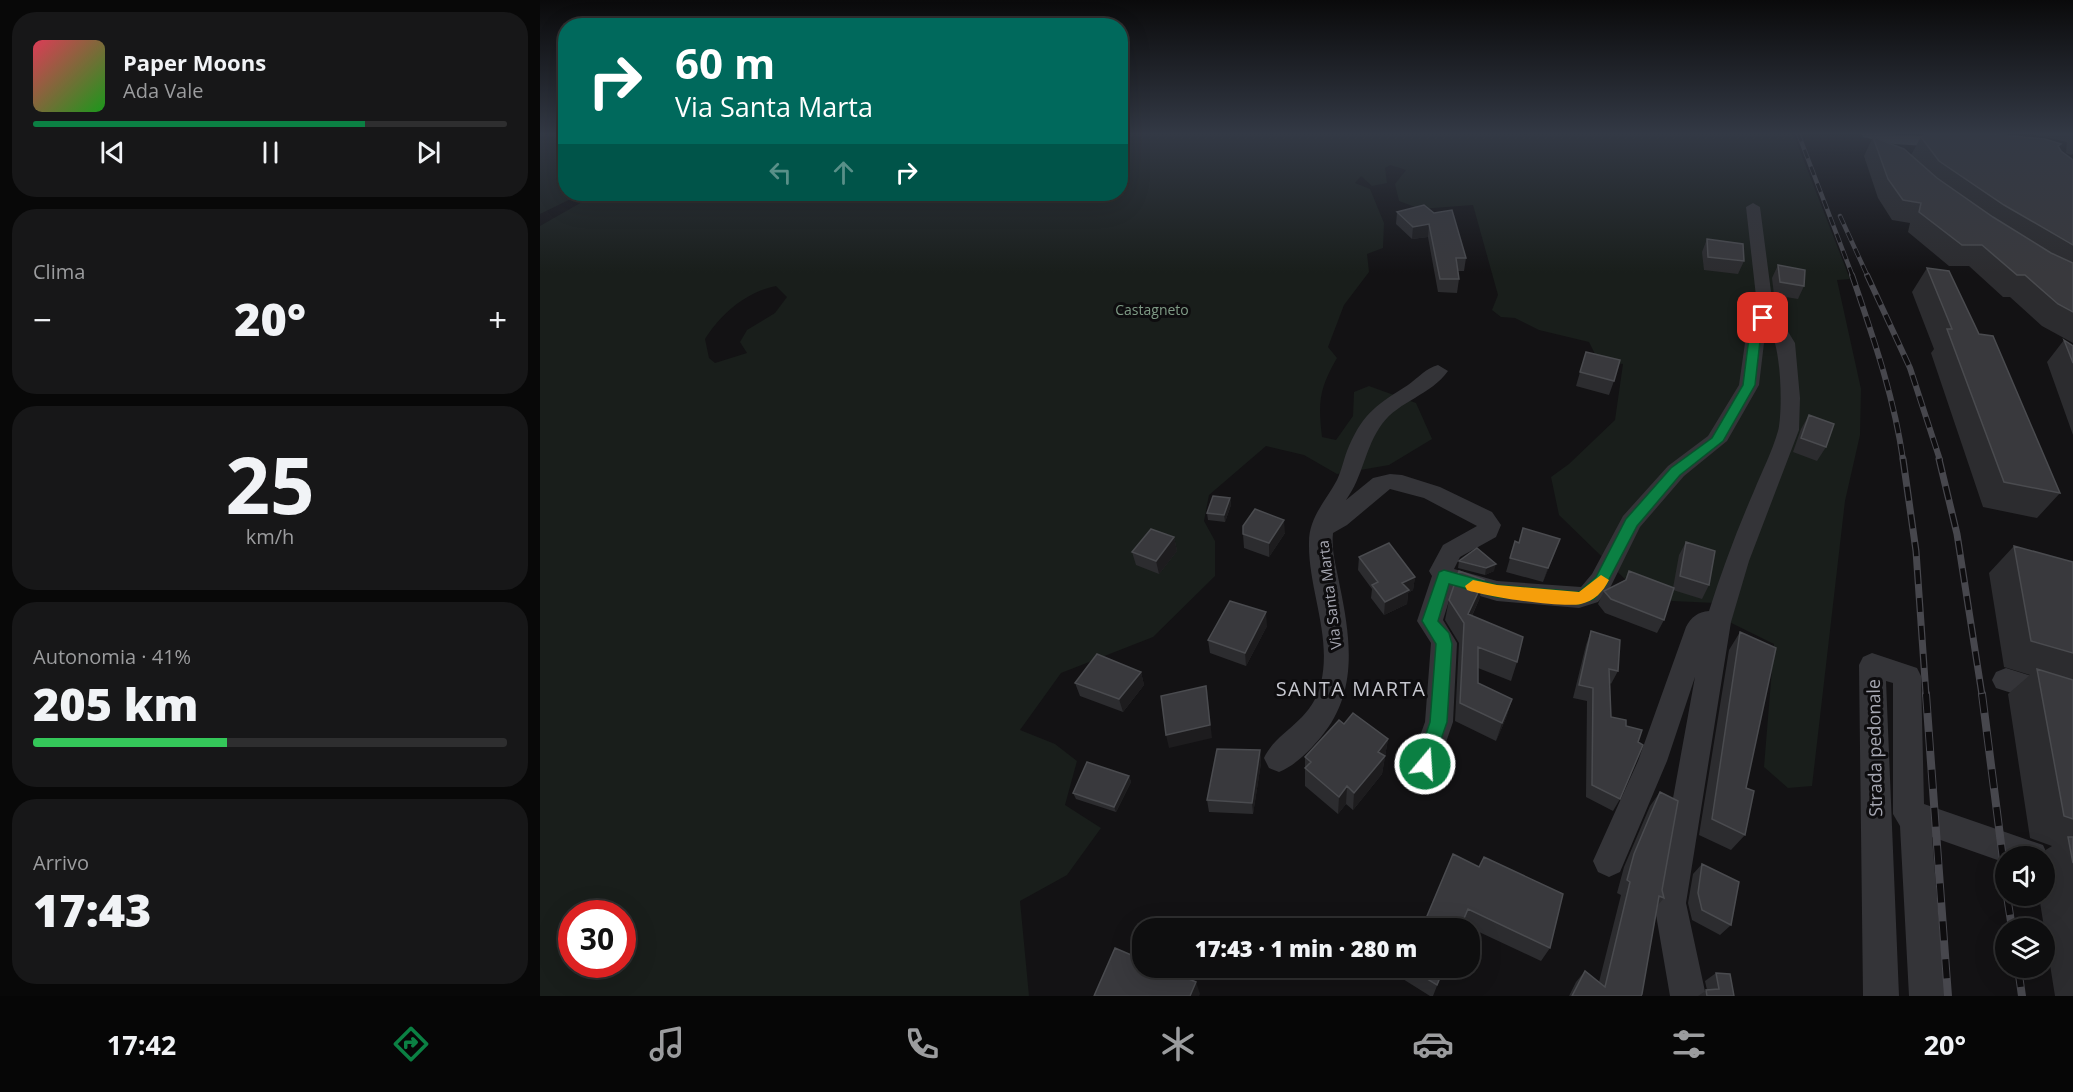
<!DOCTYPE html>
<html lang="it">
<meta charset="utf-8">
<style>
:root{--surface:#0e0e0f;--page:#171718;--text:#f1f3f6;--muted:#9b9c9e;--line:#2e2e2f;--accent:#0b8043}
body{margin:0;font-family:"Open Sans",sans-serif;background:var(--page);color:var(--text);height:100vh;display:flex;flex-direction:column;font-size:22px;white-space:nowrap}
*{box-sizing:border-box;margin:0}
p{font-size:20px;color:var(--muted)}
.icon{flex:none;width:33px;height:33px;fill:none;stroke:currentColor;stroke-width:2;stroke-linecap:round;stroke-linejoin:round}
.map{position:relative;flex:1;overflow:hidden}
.sheet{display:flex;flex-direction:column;gap:12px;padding:12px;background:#080808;width:540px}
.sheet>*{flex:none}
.guide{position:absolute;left:18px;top:18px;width:570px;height:183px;border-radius:24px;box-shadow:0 6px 24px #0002,0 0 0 2px var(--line);background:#00695c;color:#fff;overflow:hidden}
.buttons{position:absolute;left:1455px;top:846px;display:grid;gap:12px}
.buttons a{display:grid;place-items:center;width:60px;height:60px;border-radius:50%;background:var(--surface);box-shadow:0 6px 24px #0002,0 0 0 2px var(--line);font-size:30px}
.speed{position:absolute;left:18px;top:900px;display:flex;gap:12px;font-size:30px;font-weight:700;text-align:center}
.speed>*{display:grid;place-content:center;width:78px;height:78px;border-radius:50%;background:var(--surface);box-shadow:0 6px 24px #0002,0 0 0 2px var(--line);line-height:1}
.speed .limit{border:9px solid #d22;background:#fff;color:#111}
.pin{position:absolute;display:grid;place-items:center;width:51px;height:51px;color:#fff;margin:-26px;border-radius:12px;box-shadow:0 3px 9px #0006}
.me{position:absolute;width:66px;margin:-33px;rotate:18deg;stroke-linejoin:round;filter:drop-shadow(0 0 4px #0008)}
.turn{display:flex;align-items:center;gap:21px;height:126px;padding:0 18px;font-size:27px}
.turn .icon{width:78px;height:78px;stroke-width:2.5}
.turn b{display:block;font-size:42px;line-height:51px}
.lanes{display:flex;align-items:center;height:57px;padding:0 18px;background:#0003;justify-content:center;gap:30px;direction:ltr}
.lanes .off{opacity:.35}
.big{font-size:45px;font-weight:800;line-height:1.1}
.sheet .tile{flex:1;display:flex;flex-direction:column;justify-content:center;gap:9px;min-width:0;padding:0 21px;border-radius:24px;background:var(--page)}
.sheet .dial{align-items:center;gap:0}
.dial b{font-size:78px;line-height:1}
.song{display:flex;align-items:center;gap:18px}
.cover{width:72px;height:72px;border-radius:9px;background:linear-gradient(135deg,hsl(350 70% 55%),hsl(120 70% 35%))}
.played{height:6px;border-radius:3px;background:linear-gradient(90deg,var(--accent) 70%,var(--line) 70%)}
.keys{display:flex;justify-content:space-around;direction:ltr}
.heat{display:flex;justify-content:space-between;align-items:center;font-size:33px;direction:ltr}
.charge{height:9px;border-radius:4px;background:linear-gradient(90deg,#34c759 41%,var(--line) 0)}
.trip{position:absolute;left:592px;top:918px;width:348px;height:60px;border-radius:24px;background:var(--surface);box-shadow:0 6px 24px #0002,0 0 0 2px var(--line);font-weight:800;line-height:60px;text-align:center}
.tab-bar{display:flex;height:96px;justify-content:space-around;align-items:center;background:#060606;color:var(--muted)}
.tab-bar .icon{width:42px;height:42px}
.tab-bar .active{color:var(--accent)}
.tab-bar b{font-size:27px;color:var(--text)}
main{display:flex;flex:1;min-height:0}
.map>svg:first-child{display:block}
.green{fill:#191e1b;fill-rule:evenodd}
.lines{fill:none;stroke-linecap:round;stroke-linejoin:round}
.minor{fill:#343438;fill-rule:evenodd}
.major{fill:#505057;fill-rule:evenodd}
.rail-far3-casing{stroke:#47474d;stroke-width:4.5}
.rail-far2-casing{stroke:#47474d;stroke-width:6}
.rail-far1-casing{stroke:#47474d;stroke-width:7}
.rail-casing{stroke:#47474d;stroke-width:8}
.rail-far3{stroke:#0e0d0f;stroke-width:3;stroke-dasharray:9;stroke-linecap:butt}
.rail-far2{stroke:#0e0d0f;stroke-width:4;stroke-dasharray:11;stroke-linecap:butt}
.rail-far1{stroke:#0e0d0f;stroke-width:4.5;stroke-dasharray:14;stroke-linecap:butt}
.rail{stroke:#0e0d0f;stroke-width:6;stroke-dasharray:19;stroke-linecap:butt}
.wall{fill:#2c2c2f}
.shaded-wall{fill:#1d1c1e}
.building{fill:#39393d;stroke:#4a4b4f;stroke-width:1.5}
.route{fill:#0b8043;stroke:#07532c;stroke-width:1.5}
.slow{fill:#f59e0b}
.labels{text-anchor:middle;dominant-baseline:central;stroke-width:6;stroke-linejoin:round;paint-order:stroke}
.far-park-label{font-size:14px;fill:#7f9b86;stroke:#0e0d0f}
.street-label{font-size:15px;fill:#a6a7b2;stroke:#0e0d0f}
.near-street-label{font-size:18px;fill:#a6a7b2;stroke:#0e0d0f}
.near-neighbourhood-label{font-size:20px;letter-spacing:1.5px;fill:#c6c7cf;stroke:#0e0d0f}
</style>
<main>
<section class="sheet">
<div class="tile">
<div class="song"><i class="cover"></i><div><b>Paper Moons</b><p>Ada Vale</p></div></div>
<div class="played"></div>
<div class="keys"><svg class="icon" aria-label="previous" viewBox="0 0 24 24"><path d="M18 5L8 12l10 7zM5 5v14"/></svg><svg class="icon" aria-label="pause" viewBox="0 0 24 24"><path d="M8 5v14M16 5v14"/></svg><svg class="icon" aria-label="next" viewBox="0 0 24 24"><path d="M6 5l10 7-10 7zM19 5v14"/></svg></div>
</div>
<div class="tile"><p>Clima</p>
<div class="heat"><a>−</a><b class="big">20°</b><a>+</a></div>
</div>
<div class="tile dial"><b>25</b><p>km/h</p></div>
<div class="tile"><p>Autonomia · 41%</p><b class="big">205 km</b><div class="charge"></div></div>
<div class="tile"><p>Arrivo</p><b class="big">17:43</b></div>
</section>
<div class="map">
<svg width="1533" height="996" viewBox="0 0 1533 996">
<rect width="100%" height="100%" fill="#131214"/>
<path class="green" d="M0,133H25L26,194H41L0,214Z
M581,133H1253L1310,279L1297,280L1321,389L1320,435L1305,501L1272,786L1248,788L1224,767L1234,644L1177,616L1175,603L1132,601L1090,584L1019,515L1011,477L1029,464L1075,420L1083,364L1059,362L1049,342L999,330L975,318L961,317L952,310L958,295L933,205L880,209L859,201L855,184L866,170L850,165L845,168L847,183L832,186L821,176L815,183L830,189L844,223L843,248L827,254L829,272L804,305L788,347L797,358C779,389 778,402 782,437L796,440L813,416L814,392L829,386L876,403L892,439L849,465L797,474L764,455L726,446L669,495L664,521L675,541V576L613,637L521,673L480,730L515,744L537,761L525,805L561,828L527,875L480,901L489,996H0V226L56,194H580ZM236,286L247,297L235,313L207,330L200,342L207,353L175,363L169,358L165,339C181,314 206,292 236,286ZM32,914H82V964H32Z"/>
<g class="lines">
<path class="minor" d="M1213,203L1220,207L1233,307L1255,343L1260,398L1259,430L1209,561L1191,622L1146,903L1166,996H1130L1114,903L1155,677L1127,761L1080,872L1069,877L1058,872L1053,861L1098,761L1146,627C1151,617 1158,612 1169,611C1182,570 1197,530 1214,491C1222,471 1232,452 1238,431C1243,413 1242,337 1226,326L1219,385L1187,441L1144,476L1100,527L1070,588L1058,602L1039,608L957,601L913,588L903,620L917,643L913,722L895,774L885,778L875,774L870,764L885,722L891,643L877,621L892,576L889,571L903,545L937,526L884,498L850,489L807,525L793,533C791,552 797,569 800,587C811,640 818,693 781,737C769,751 756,765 739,772L729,768L724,758C737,730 772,722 781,683C792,635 768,589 769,542C769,517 786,501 797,480C802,470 804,457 809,446C824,412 838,404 868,385C878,378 886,368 898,365L908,371C891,395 859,401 842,424C825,447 823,477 806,500L833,478L850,474L862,475L900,487L952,512L961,525L956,537L920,557L914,569L957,581L1041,587L1052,574L1083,516L1128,466L1168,436L1199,385L1208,322L1218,314L1206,207Z
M1332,653L1377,668L1381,676L1384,804L1503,845L1508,856L1504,864V856H1466V863L1392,837L1405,996H1369L1360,826L1353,814V683L1346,681L1359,996H1323L1319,665L1323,657Z
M1466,668L1533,689V713L1456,688L1452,680L1456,672Z"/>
<path class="major" d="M1321,133L1416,138L1424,143L1416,148L1354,144L1323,137Z"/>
<g class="rail-far3-casing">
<path id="rail-far3" d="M1258,133L1313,277
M1300,216L1328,277"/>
</g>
<g class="rail-far2-casing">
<path id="rail-far2" d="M1312,275C1333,337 1354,396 1363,460
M1327,275L1370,368L1400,460"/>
</g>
<g class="rail-far1-casing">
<path id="rail-far1" d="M1363,459L1376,551L1386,695
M1399,459L1417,534L1442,695"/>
</g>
<g class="rail-casing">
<path id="rail" d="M1386,694L1408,996
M1442,694L1466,883
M1467,896L1472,928
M1478,968L1482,996"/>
</g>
<use href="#rail-far3" class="rail-far3"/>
<use href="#rail-far2" class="rail-far2"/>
<use href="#rail-far1" class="rail-far1"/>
<use href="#rail" class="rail"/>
</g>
<path class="wall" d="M1486,133H1533V154L1531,155L1526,153L1527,142Z
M1333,137L1371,155L1381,137L1519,147L1521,151L1533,160V343L1502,326L1470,297H1463L1429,266H1409L1368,232L1370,223L1352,220L1338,198L1324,156Z
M884,205L926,258L924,271H918L919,279L917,293L898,292L888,237L872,239L856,224L857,212Z
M1167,239L1204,261L1198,274L1164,270L1162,252Z
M1238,265L1264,286L1258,299L1234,295L1232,278Z
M1387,268L1439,334L1520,493L1497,518L1443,507L1391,353L1394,349L1372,292Z
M1524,340L1533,346V435L1507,362Z
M1040,372L1074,381L1069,395L1036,386Z
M1269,415L1286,447L1277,461L1253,452L1261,429Z
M690,498L691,505L685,522L668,520L667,513Z
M745,533L729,557L704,548L703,534Z
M634,537L637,551L619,574L596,565L592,552Z
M1020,539L1003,582L966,572L970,558L979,543Z
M1146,542L1169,585L1162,599L1133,590L1124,620L1117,633L1065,613L1058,604L1064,591L1085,580L1089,571L1133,588L1139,555Z
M1474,546L1533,562V996H1515L1499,896H1504V856H1496L1512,846L1490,838L1468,694L1490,675L1464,667L1449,573Z
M819,557L875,577L873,590L868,593L867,604L844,615L831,598L832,589L818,570Z
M919,561L954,571L945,575L918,568Z
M944,580L939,600L932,616L977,662L971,681L938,668V683L972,699L966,718L956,741L915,721L919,643L905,620L909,600Z
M727,626L706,666L670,653L668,640Z
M1051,631L1078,671L1071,684L1070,683L1071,717L1086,726L1098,742L1080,799L1073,811L1046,797L1047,701L1033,698L1046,645Z
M1200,632L1206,788L1205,835L1191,850L1159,835L1189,650Z
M601,672L604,685L583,712L540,696L535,683Z
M804,724L848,739L842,774L813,810L806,804L798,814L765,786V757Z
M720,750L721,763L713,814L669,812L667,800Z
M589,776L591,782L576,812L536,799L533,793Z
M1120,792L1122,890L1124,898L1118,905L1101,996H1029L1036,982L1045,971L1059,982L1081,895L1077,893L1084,867L1110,806Z
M913,854L1010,948L1001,961L922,924Z
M1162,864L1191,925L1180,935L1152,920L1148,903L1153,874Z
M847,968H904L893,996H890L847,969Z
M1176,973L1194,996H1158L1167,990L1165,981Z"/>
<path class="shaded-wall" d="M889,224L888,237L872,239L873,227Z
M690,498L691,505L685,522L684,515Z
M744,520L745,533L729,557V543Z
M634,537L637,551L619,574L616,561Z
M1020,539L1015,553L1003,582L1008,568Z
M956,564L954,571L945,575L946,568Z
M875,577L873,590L868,593L867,604L844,615L845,602L862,583Z
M944,580L939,600L923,634L928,614Z
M726,612L727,626L706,666L705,653Z
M601,672L604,685L583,712L579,699Z
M666,686L672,738L629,748L626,735Z
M972,699L966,718L956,741L962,723Z
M848,739L842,774L813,810L814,793L838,752Z
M720,750L721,763L713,814L712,803Z
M589,776L591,782L576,812L574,807Z
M807,786L806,804L798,814L799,797Z
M656,982L660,994L659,996H650Z"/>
<path class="building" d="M1388,133H1439L1505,139L1521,144L1518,146L1521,151L1533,160V245L1464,205L1399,161L1381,137Z
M1333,137L1364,149L1397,178L1453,217L1511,253L1533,263V312L1518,304L1485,275H1477L1442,245H1422L1379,212L1381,203L1363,200L1348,179Z
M884,205L894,213L912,210L926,258H916L919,279H900L889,224L873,227L857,212Z
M1167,239L1203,244L1204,261L1168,257Z
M1238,265L1265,270L1264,286L1240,282Z
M1387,268L1409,271L1439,334L1453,336L1520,493L1464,482L1407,329H1412Z
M1524,340L1533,346V363Z
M1046,352L1080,360L1074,381L1040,372Z
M1269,415L1294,424L1286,447L1261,438Z
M673,496L690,498L684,515L667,513Z
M715,509L744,520L729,543L703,534V526Z
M983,528L1020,539L1008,568L970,558L975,541L979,543Z
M611,529L634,537L616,561L592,552Z
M1146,542L1175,551L1169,585L1140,576Z
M849,543L875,577L862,583L869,590L845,602L832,585L838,582L819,557Z
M1474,546L1533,562V653L1491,641Z
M937,548L956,564L946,568L919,561Z
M919,571L944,580L928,614L983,637L977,662L938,647V683L972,699L962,723L920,703L924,623L909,600Z
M1089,571L1134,588L1124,620L1071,599L1064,591L1086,580Z
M690,601L726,612L705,653L668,640Z
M1051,631L1080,640L1078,671L1069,669L1071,717L1086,720V726L1102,730L1098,742L1103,745L1080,799L1052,785L1053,688L1039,685Z
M1200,632L1236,648L1206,788L1214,791L1205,835L1172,819Z
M557,654L601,672L579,699L535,683Z
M1497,669L1533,680V819L1524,816Z
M666,686L670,725L626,735L621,696Z
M813,713L848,739L838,752L845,756L814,793L807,786L799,797L765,768L771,762L765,757L799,720L804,724Z
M677,749L720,750L712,803L667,800Z
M547,762L589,776L574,807L533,793Z
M1120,792L1138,801L1122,890L1124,898L1119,896L1102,994L1101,996H1032L1045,971L1065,987L1090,882L1087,880L1094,854Z
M1528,837H1533V863Z
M913,854L939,867L944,857L1023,894L1010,948L928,909L920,928H882Z
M1162,864L1199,882L1191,925L1162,910L1158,893Z
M575,948L603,960V968H622L656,982L650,996H554Z
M869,968H904L897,985Z
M1176,973L1190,974L1194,996H1167L1166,990L1179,989Z"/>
<linearGradient id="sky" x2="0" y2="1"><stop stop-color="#0a0a0b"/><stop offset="0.49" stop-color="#333945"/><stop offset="1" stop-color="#333945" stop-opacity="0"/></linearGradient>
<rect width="1533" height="273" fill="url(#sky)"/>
<path class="route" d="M1220,316L1229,318L1222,324L1215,385L1183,441L1140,475L1097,526L1066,585L1054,599L1039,604L957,597L909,584L898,621L909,633L912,644L907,722L891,769L885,772L879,769L876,764L890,722L896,644L882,621L899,572L904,570L957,585L1039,592L1056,577L1086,519L1131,468L1172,438L1203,385L1211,322Z"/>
<path class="slow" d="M1061,575L1069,580C1063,592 1054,601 1041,604C1022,608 947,597 927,590L925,586L933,580L957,585L1039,592Z"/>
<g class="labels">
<g class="far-park-label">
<text x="612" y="309">Castagneto</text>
</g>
<g class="street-label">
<text transform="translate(789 595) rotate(-97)">Via Santa Marta</text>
</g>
<g class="near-street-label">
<text transform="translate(1334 748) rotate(-91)">Strada pedonale</text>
</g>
<g class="near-neighbourhood-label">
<text x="811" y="688">SANTA MARTA</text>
</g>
</g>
</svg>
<div class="buttons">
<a><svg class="icon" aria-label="sound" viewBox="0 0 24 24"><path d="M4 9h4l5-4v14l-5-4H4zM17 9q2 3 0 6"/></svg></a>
<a><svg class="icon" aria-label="layers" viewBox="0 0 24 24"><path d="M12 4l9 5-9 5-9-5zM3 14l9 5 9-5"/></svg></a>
</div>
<div class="speed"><div class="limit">30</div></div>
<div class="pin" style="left:1223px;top:318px;background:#d93025"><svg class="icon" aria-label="arrive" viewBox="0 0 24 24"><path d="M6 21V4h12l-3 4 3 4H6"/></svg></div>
<svg class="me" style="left:885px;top:764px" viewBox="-20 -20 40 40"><circle r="17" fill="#0b8043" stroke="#fff" stroke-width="3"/><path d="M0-11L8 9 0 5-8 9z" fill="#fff"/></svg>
<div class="trip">17:43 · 1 min · 280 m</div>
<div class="guide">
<div class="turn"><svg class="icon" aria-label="right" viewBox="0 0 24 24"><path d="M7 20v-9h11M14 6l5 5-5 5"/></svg><div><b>60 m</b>Via Santa Marta</div></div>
<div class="lanes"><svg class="icon off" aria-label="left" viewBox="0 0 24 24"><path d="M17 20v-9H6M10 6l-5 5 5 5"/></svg><svg class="icon off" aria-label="ahead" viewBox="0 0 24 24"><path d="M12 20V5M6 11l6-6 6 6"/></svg><svg class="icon" aria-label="right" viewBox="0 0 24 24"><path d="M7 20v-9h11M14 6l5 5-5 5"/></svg></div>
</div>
</div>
</main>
<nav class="tab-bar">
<b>17:42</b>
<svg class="icon active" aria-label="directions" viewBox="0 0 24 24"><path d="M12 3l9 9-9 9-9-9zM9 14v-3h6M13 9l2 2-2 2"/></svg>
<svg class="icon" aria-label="music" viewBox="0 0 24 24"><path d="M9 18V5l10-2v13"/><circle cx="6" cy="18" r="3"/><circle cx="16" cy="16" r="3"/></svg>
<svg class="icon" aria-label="phone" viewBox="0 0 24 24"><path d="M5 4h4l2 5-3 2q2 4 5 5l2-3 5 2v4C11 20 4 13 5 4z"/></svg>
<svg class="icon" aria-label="climate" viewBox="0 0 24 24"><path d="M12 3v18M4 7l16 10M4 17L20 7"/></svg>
<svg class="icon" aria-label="car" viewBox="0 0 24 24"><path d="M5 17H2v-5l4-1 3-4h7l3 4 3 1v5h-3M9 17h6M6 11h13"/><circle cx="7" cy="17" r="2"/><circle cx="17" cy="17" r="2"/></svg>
<svg class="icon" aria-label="filters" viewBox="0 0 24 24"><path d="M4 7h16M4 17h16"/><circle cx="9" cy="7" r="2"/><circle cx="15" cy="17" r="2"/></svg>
<b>20°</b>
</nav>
